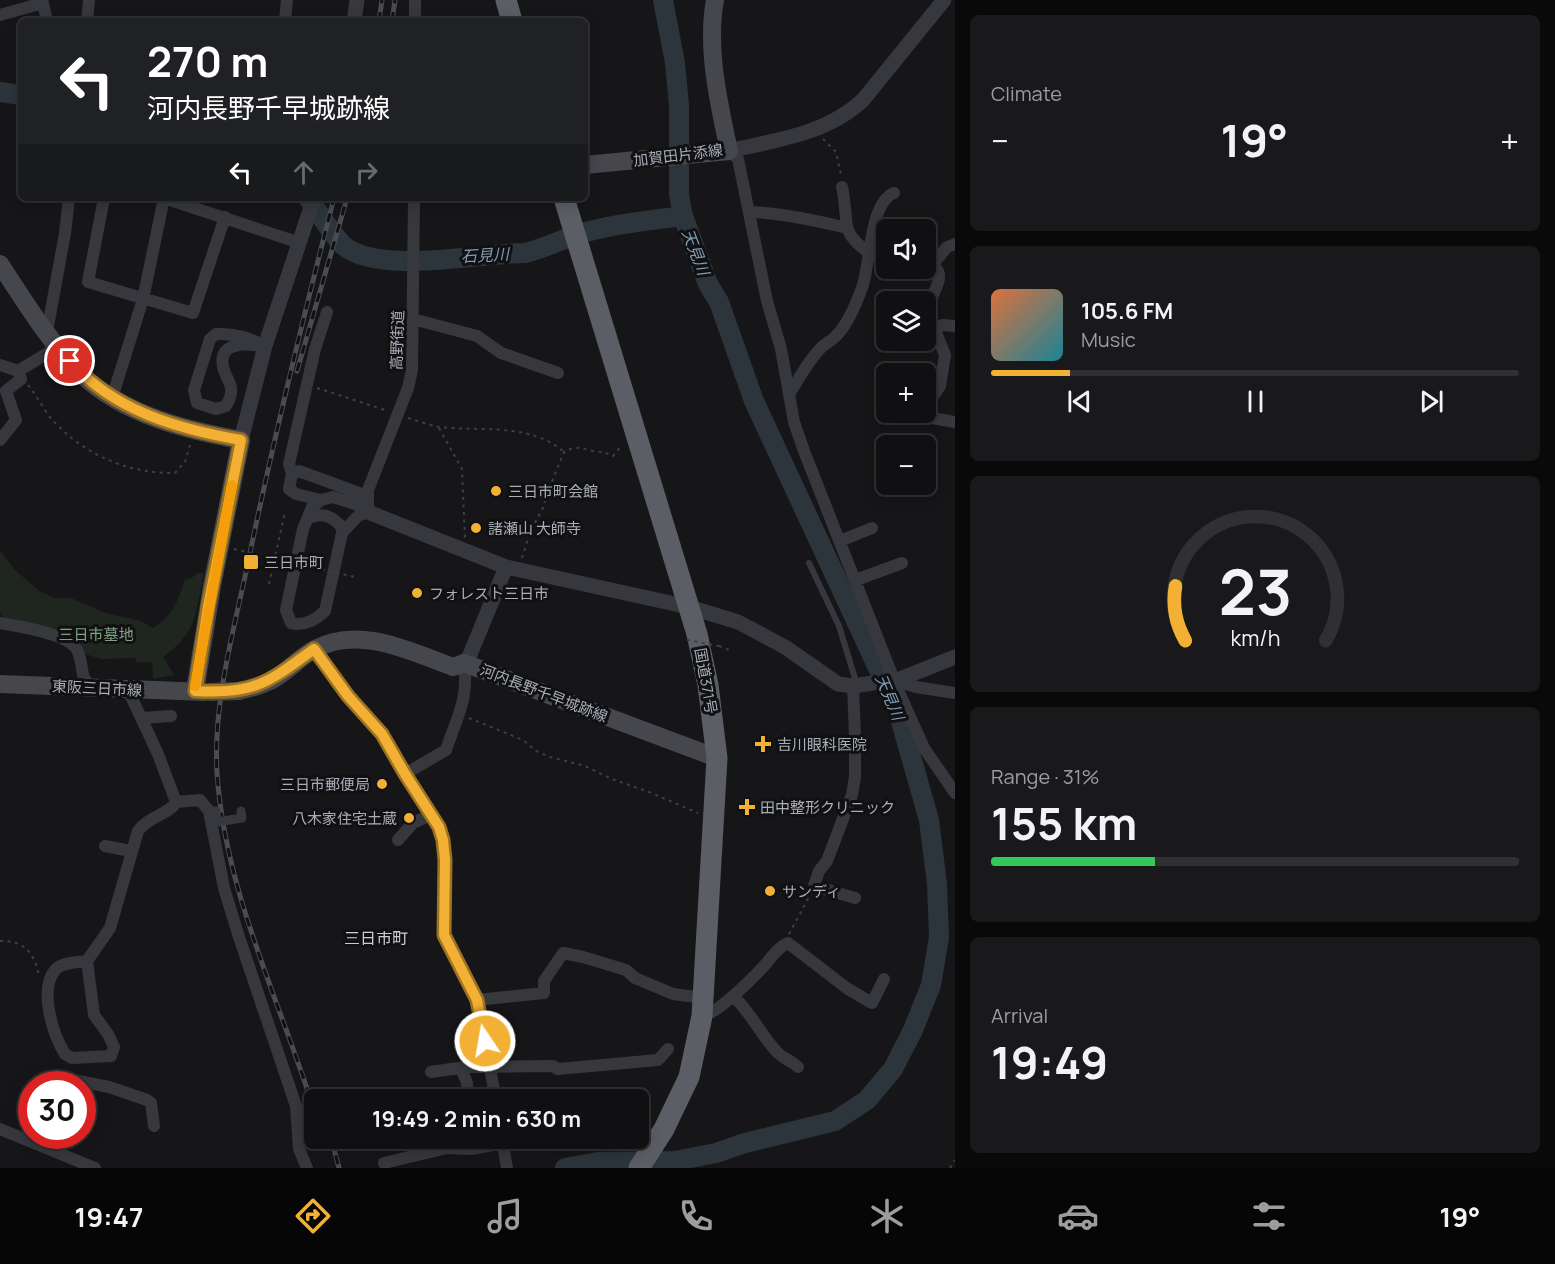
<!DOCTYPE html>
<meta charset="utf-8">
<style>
:root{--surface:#101012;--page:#19191b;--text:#f1f3f6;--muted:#9c9d9f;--line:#303032;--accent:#f2b134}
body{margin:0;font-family:Manrope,"Noto Sans JP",sans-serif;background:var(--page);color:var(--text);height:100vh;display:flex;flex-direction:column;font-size:22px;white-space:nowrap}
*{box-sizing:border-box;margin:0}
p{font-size:20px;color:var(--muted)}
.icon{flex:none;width:33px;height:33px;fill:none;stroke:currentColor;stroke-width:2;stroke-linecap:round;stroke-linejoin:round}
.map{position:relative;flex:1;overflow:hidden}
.details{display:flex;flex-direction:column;gap:15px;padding:15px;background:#09090a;width:600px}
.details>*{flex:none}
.guide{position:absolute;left:18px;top:18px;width:570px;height:183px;border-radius:9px;box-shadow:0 3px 15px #0003,0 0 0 2px var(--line);background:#202124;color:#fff;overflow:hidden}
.tools{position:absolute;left:876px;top:219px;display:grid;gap:12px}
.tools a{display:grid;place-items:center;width:60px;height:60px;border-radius:9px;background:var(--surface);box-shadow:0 3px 15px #0003,0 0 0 2px var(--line);font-size:30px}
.speed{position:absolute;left:18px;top:1071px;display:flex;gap:12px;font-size:30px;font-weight:700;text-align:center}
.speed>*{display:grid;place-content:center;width:78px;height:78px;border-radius:50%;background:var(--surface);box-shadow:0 3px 15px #0003,0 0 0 2px var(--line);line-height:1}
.speed .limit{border:9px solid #d22;background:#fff;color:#111}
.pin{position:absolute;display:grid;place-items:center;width:51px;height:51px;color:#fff;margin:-26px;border:3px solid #fff;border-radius:50%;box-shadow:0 2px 6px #0007}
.me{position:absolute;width:66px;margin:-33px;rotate:348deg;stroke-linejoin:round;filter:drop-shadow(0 0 4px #0008)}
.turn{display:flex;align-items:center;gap:21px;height:126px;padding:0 30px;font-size:27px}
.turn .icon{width:78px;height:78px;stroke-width:2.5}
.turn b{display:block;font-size:42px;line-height:51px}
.lanes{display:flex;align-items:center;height:57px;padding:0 30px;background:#0003;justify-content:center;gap:30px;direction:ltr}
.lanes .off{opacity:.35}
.big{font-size:45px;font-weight:700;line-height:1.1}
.details .widget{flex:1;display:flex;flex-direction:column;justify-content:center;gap:9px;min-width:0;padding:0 21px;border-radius:9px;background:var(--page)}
.details .dial{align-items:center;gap:0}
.dial svg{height:156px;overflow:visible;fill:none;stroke:var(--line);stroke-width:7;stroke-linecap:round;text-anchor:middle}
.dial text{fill:var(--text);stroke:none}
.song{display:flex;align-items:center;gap:18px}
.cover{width:72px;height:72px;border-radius:9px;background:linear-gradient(135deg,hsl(20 70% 55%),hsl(190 70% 35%))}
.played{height:6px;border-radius:3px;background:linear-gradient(90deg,var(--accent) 15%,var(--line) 15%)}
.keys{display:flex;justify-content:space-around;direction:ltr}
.heat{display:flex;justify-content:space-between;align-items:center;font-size:33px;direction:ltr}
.charge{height:9px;border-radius:4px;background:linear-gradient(90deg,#34c759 31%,var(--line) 0)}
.trip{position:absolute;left:304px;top:1089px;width:345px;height:60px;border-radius:9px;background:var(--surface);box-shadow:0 3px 15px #0003,0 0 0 2px var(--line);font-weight:700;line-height:60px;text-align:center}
.tabs{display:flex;height:96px;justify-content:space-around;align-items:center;background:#060607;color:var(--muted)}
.tabs .icon{width:42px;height:42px}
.tabs .on{color:var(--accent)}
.tabs b{font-size:27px;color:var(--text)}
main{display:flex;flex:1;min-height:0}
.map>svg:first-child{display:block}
.green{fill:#1e261f}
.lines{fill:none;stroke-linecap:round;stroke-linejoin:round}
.river{stroke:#2c353c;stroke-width:20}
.path{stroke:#3d3f44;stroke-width:2;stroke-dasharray:3 4.5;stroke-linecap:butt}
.service{stroke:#37383d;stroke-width:6}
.minor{stroke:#37383d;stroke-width:12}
.tertiary{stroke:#37383d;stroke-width:15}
.secondary{stroke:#45474d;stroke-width:18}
.trunk{stroke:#5b5e65;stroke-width:21}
.rail-casing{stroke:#4a4c52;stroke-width:5}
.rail{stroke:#111113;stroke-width:3;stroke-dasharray:9;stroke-linecap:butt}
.path-bridge{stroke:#3d3f44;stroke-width:2;stroke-dasharray:3 4.5;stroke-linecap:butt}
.pedestrian-bridge{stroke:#37383d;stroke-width:9}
.secondary-bridge{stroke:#45474d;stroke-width:18}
.route-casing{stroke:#9d7322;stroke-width:15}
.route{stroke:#f2b134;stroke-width:10}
.slow{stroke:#f59e0b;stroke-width:10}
.poi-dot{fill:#f2b134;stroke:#111113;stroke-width:2}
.labels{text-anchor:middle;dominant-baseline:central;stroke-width:6;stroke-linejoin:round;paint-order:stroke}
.street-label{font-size:15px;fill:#a8adb8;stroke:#111113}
.poi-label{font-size:15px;fill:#a8adb8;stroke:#111113;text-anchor:start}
.park-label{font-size:15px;fill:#7fa381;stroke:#111113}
.water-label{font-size:16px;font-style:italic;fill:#7f9bb3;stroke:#111113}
.neighbourhood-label{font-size:16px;fill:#c9ccd4;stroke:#111113}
</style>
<main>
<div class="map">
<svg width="955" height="1168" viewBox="0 0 955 1168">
<rect width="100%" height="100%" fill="#161618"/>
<path class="green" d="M0,550L15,570L39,591L54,598H71L106,613L141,621L153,628C172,617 179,599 185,579L192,578L197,573H204C195,613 199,631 163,657L174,675L153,679L152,662H137L135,658L101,659L82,653L68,637L5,621L0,613Z"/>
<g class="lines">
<path class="river" d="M0,92L21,95
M308,198C318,211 333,236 344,246C380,275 480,253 525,253C545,248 563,239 582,233C613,224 651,220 683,216
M565,1168L598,1162L675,1161L716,1153L745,1143L835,1121L867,1100L893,1069L913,1030L931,985L939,937L937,884L929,820L898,711L754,401L719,302L708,284L683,216L679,195V105L675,63L663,0"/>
<path class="path" d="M823,139L836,152L841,175
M28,385C36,395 42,406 49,416C80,453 127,474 175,473L185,462L190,445
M317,388L388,411
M408,418C418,421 429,425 439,427C480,432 530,422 564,452
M439,428L462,469L465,538
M522,558L530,532L544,506L546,496L564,452C577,445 580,448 593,451C601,452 606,452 613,456L622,445
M269,584L285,512
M719,646L732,651
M469,718L523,740L536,751L550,757L585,766L612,779L649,792L698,813
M789,934L809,897
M0,941C25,940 35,954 39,977
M950,1168L955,1160"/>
<path class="service" d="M809,563L839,626L857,685"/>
<path class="minor" d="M0,15L43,3L47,21
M87,21L89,0
M285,21L287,0
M415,21V0
M729,151L738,159L767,301L781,349L794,422L804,451L898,690L924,748L955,793
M842,187C845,200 845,213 847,226C849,240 872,258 886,260
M104,198L88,282L193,313L225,217
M164,198L300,243
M750,212C783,213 815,220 847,228
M926,261C950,271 935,290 927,306L931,320L945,355L940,386L931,399L927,412L932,418L955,422
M933,264L947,247L955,244
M413,319L477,336L501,353L558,373
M934,328L943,325L955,326
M47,332L65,233L69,198
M216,334C235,333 249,338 265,346C249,344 218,340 223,366C224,374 230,381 231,388C232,395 229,401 226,406L216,409L197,403L194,390L210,339Z
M0,365L18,371L58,347
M789,394C799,379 808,361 820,349C824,344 830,342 835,337C848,325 857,302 863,285C870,263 870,202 894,193
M112,398L143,299L164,198
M0,440L16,420L6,391L21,379L18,371
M292,474L289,464L315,349L327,312
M333,497L361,506L368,512L358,516L342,533L325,611C317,619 303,627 291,623L286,610L303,529L312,507L321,500Z
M321,500L296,494L289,489L292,474L299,471L359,493L366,508
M368,512V490L408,388L412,370L414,198
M307,519C323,511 333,516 344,530
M840,541L872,528
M856,580L902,563
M0,623C18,626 72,634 78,652C84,666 79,675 90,687
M314,649L348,696L382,734L405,774L439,827L443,840L445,860V935L477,1000L496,1100
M894,680L916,687L955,693
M853,686L855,737V777L852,795L827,861L819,871L814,886L855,898
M142,718L171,716
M405,774L446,750C457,717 469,699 464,663
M176,802L200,800L209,811L224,888L238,934L296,1106L299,1149L307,1168
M398,840L413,823L430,815
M105,846L131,851
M87,961L94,1015L108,1034L114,1047L111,1056L72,1058L65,1054C53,1035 38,988 56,969C63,962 78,962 87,961L110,928L138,831C149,816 170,814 176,802L158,754L128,690
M733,996C751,1012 761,1036 778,1053C784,1059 792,1061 798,1067
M477,1000L544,993V981L563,953L583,957L626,970L635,978L673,994L703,998
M702,1016C716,1015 754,977 764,966C771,958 778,947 788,943L848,989L872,1003L884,979
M461,1068L467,1083L469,1100
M431,1072L465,1067L553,1066L558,1069L658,1060L668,1049
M63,1078L109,1087L147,1100L151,1103L154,1126
M0,1129L95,1168
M502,1138L507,1168
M447,1148L472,1149L503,1143
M384,1163L447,1148L452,1138"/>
<path class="tertiary" d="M354,21L357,0
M729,151C776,140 827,134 863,100L944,0
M241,440L265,346L314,198
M368,512L506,567L689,607L738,622L785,647L838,684L853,686L900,679L955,657
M464,663L469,657L506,567"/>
<path class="secondary" d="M585,165L729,151C719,104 706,48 715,0
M0,264C23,299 52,346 82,375C125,415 185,430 241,440L212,586L195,691
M0,684L205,692
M239,691C250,688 261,686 270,681C287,673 299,657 315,649C360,625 411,652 453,667L464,663L717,758"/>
<path class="trunk" d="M506,0L512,21
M564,198L697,634L708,685L717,758L702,1016L689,1077L664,1129L639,1168"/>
<g class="rail-casing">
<path id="rail" d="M379,21L382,0
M392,21L395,0
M297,371L347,198
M315,1113C280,1001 225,892 217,773C213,706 232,637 246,572C272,446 302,322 334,198
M331,1138L339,1168"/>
</g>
<use href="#rail" class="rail"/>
<path class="path-bridge" d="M234,549L355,577
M688,641V640L719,646"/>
<path class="pedestrian-bridge" d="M209,811H216L217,822L242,818L241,811"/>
<path class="secondary-bridge" d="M210,692L239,691"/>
</g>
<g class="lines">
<g class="route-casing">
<path id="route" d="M70,361C114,411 178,429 241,440L208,607L195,691C254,695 269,682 314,649L348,696L382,734L405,774L439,827L443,840L445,860L444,935L477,1000L485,1041"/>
</g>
<use href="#route" class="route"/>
<path class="slow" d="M195,686L232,485"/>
</g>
<g class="poi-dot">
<circle cx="496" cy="491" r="6"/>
<circle cx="476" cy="528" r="6"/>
<rect x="243" y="554" width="16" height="16" rx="3"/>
<circle cx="417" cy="593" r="6"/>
<path d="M760 735h6v6h6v6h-6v6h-6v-6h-6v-6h6z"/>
<circle cx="382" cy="784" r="6"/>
<path d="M744 798h6v6h6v6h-6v6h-6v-6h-6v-6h6z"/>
<circle cx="409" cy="818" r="6"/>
<circle cx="770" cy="891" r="6"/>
</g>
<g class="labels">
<g class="street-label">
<text transform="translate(678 155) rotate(-7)">加賀田片添線</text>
<text transform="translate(397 340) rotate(-88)">高野街道</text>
<text transform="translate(706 681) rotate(80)">国道371号</text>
<text transform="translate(97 688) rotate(3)">東阪三日市線</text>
<text transform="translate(544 693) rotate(21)">河内長野千早城跡線</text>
</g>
<g class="poi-label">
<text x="508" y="491">三日市町会館</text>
<text x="488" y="528">諸瀬山 大師寺</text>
<text x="264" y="562">三日市町</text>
<text x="429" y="593">フォレスト三日市</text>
<text x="777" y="744">吉川眼科医院</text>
<text x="370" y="784" text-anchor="end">三日市郵便局</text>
<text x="760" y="807">田中整形クリニック</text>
<text x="397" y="818" text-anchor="end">八木家住宅土蔵</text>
<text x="782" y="891">サンディ</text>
</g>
<g class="park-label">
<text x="96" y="634">三日市墓地</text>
</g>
<g class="water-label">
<text transform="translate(696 252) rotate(69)">天見川</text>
<text transform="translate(485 255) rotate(-3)">石見川</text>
<text transform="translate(890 697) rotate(67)">天見川</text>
</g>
<g class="neighbourhood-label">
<text x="376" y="938">三日市町</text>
</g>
</g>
</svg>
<div class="tools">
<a><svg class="icon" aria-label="sound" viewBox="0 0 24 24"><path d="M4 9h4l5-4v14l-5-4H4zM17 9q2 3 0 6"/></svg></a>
<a><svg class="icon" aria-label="layers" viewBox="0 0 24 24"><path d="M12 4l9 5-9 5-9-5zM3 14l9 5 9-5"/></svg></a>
<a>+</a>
<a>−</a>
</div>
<div class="speed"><div class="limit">30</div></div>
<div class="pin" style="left:70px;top:361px;background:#d93025"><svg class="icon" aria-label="arrive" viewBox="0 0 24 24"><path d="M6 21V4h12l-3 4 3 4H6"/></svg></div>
<svg class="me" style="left:485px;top:1041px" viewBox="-20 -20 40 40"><circle r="17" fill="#f2b134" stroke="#fff" stroke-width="3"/><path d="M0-11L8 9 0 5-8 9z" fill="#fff"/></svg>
<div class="trip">19:49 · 2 min · 630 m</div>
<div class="guide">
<div class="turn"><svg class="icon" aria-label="left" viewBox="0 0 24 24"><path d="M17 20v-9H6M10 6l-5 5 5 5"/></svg><div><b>270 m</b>河内長野千早城跡線</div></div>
<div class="lanes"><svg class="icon" aria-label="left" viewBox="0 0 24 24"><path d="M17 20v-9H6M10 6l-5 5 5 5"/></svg><svg class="icon off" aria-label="ahead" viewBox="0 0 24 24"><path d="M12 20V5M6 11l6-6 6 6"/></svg><svg class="icon off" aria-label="right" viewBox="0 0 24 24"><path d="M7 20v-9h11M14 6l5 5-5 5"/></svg></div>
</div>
</div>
<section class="details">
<div class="widget"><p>Climate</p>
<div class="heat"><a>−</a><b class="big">19°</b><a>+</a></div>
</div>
<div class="widget">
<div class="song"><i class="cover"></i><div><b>105.6 FM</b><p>Music</p></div></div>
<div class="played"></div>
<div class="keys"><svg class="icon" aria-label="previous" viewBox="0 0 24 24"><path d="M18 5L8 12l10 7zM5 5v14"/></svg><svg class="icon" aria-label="pause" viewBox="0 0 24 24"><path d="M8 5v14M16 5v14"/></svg><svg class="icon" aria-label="next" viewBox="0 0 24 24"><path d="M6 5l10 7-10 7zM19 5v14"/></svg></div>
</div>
<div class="widget dial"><svg viewBox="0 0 100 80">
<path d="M14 69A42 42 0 1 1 86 69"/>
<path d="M14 69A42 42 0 0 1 9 41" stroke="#f2b134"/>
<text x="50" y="56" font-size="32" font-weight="700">23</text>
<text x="50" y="72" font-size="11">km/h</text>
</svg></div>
<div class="widget"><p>Range · 31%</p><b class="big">155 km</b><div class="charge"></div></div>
<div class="widget"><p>Arrival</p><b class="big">19:49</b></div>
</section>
</main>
<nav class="tabs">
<b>19:47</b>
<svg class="icon on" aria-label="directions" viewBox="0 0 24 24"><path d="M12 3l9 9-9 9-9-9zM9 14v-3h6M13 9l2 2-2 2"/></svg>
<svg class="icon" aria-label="music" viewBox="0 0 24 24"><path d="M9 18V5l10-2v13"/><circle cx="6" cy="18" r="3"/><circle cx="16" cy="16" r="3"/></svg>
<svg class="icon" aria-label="phone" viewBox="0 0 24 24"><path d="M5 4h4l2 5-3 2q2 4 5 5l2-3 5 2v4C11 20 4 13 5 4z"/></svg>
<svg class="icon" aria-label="climate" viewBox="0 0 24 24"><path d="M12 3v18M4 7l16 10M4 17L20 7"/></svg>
<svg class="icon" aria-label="car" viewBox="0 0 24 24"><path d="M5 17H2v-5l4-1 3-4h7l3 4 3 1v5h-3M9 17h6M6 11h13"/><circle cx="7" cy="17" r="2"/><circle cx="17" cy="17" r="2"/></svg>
<svg class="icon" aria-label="filters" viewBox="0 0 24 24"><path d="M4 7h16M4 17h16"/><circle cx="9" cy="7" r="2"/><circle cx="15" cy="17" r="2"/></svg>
<b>19°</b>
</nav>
